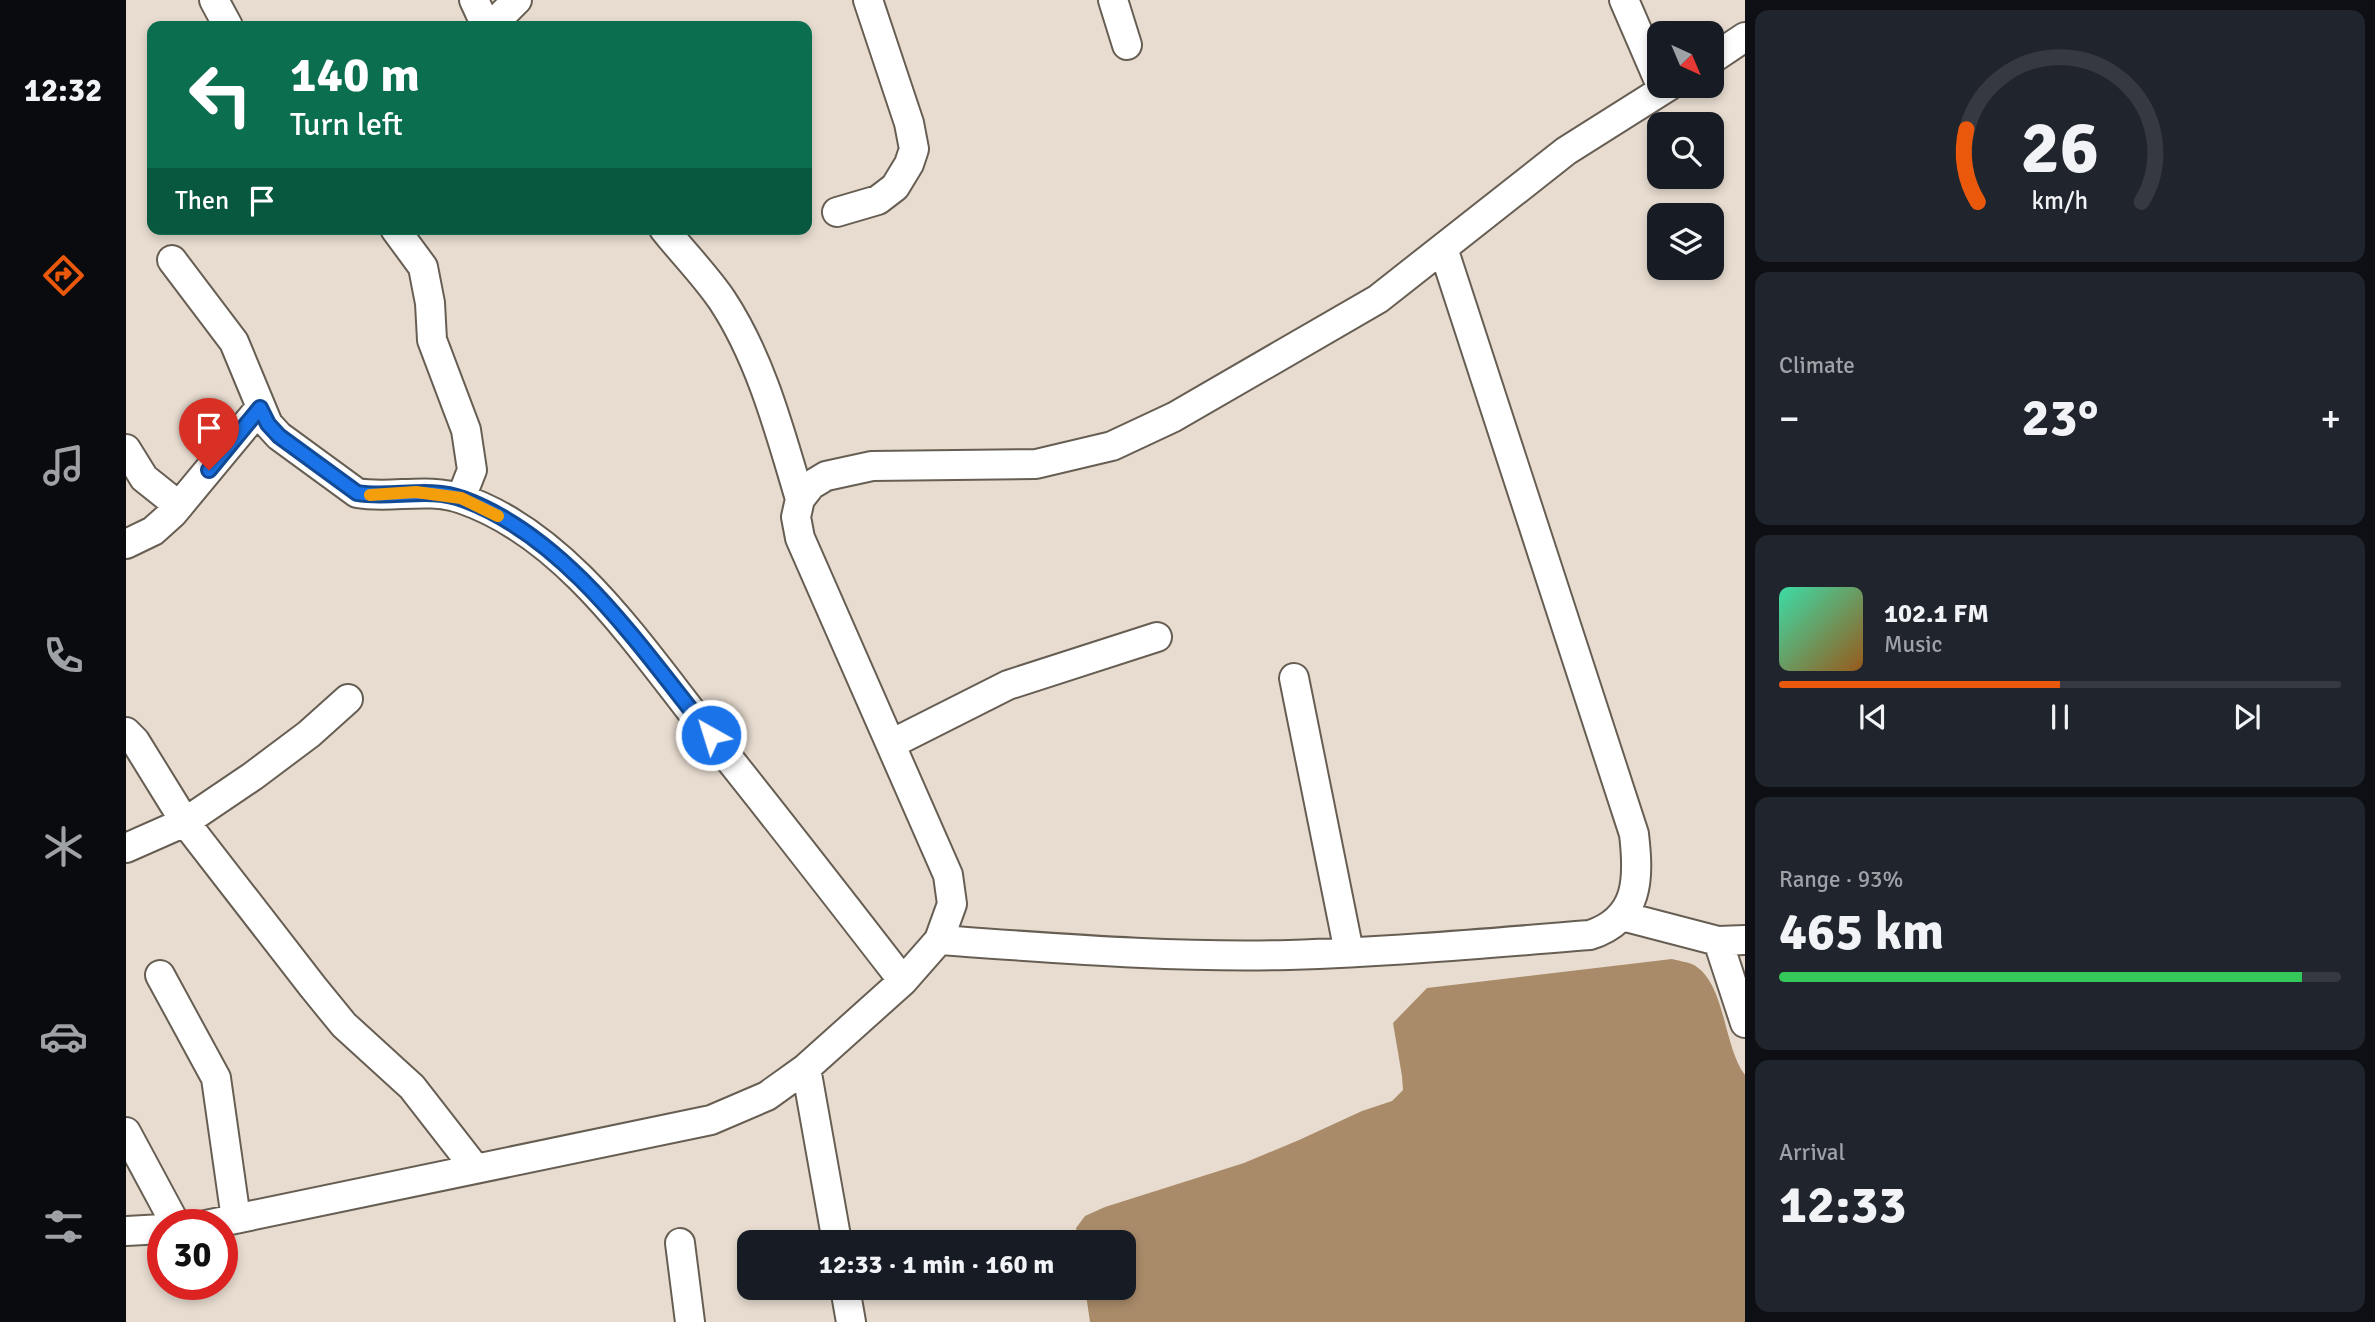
<!DOCTYPE html>
<meta charset="utf-8">
<style>
:root{--surface:#171b24;--page:#20242c;--text:#f1f3f6;--muted:#9ea1a6;--line:#363941;--accent:#ea580c}
body{margin:0;font-family:Signika,sans-serif;background:var(--page);color:var(--text);height:100vh;display:flex;flex-direction:column;font-size:26px;white-space:nowrap}
*{box-sizing:border-box;margin:0}
p{font-size:23px;color:var(--muted)}
.icon{flex:none;width:38px;height:38px;fill:none;stroke:currentColor;stroke-width:2;stroke-linecap:round;stroke-linejoin:round}
.map{position:relative;flex:1;overflow:hidden}
.side{display:flex;flex-direction:column;gap:10px;padding:10px;background:#0d0f14;width:630px}
.side>*{flex:none}
.hud{position:absolute;left:21px;top:21px;width:665px;height:214px;border-radius:14px;box-shadow:0 4px 10px #0003;background:#0b6e4f;color:#fff;overflow:hidden}
.needle{width:46px;rotate:136deg}
.controls{position:absolute;left:1521px;top:21px;display:grid;gap:14px}
.controls a{display:grid;place-items:center;width:77px;height:77px;border-radius:14px;background:var(--surface);box-shadow:0 4px 10px #0003;font-size:35px}
.speed{position:absolute;left:21px;top:1209px;display:flex;gap:14px;font-size:35px;font-weight:700;text-align:center}
.speed>*{display:grid;place-content:center;width:91px;height:91px;border-radius:50%;background:var(--surface);box-shadow:0 4px 10px #0003;line-height:1}
.speed .limit{border:10px solid #d22;background:#fff;color:#111}
.pin{position:absolute;display:grid;place-items:center;width:60px;height:60px;color:#fff;margin:-72px -30px;border-radius:50% 50% 50% 0;rotate:-45deg;box-shadow:0 0 7px #0007}
.pin .icon{rotate:45deg}
.me{position:absolute;width:77px;margin:-38px;rotate:321deg;stroke-linejoin:round;filter:drop-shadow(0 0 5px #0008)}
.turn{display:flex;align-items:center;gap:24px;height:147px;padding:0 28px;font-size:32px}
.turn .icon{width:91px;height:91px;stroke-width:2.5}
.turn b{display:block;font-size:49px;line-height:60px}
.then{display:flex;align-items:center;height:66px;padding:0 28px;background:#0003;gap:14px;font-size:26px}
.big{font-size:52px;font-weight:800;line-height:1.1}
.side .widget{flex:1;display:flex;flex-direction:column;justify-content:center;gap:10px;min-width:0;padding:0 24px;border-radius:14px;background:var(--page)}
.side .dial{align-items:center;gap:0}
.dial svg{height:182px;overflow:visible;fill:none;stroke:var(--line);stroke-width:7;stroke-linecap:round;text-anchor:middle}
.dial text{fill:var(--text);stroke:none}
.song{display:flex;align-items:center;gap:21px}
.cover{width:84px;height:84px;border-radius:10px;background:linear-gradient(135deg,hsl(160 70% 55%),hsl(30 70% 35%))}
.played{height:7px;border-radius:4px;background:linear-gradient(90deg,var(--accent) 50%,var(--line) 50%)}
.keys{display:flex;justify-content:space-around;direction:ltr}
.heat{display:flex;justify-content:space-between;align-items:center;font-size:38px;direction:ltr}
.charge{height:10px;border-radius:5px;background:linear-gradient(90deg,#34c759 93%,var(--line) 0)}
.trip{position:absolute;left:611px;top:1230px;width:399px;height:70px;border-radius:14px;background:var(--surface);box-shadow:0 4px 10px #0003;font-weight:800;line-height:70px;text-align:center}
main{display:flex;flex:1;min-height:0}
.menu{display:flex;flex-direction:column;width:126px;justify-content:space-around;align-items:center;background:#090b0e;color:var(--muted)}
.menu .icon{width:49px;height:49px}
.menu .current{color:var(--accent)}
.menu b{font-size:32px;color:var(--text)}
.map>svg:first-child{display:block}
.water{fill:#a98b69}
.lines{fill:none;stroke-linecap:round;stroke-linejoin:round}
.minor-casing{stroke:#675e53;stroke-width:32}
.minor{stroke:#fff;stroke-width:28}
.route-casing{stroke:#114b97;stroke-width:18}
.route{stroke:#1a73e8;stroke-width:12}
.slow{stroke:#f59e0b;stroke-width:12}
</style>
<main>
<nav class="menu">
<b>12:32</b>
<svg class="icon current" aria-label="directions" viewBox="0 0 24 24"><path d="M12 3l9 9-9 9-9-9zM9 14v-3h6M13 9l2 2-2 2"/></svg>
<svg class="icon" aria-label="music" viewBox="0 0 24 24"><path d="M9 18V5l10-2v13"/><circle cx="6" cy="18" r="3"/><circle cx="16" cy="16" r="3"/></svg>
<svg class="icon" aria-label="phone" viewBox="0 0 24 24"><path d="M5 4h4l2 5-3 2q2 4 5 5l2-3 5 2v4C11 20 4 13 5 4z"/></svg>
<svg class="icon" aria-label="climate" viewBox="0 0 24 24"><path d="M12 3v18M4 7l16 10M4 17L20 7"/></svg>
<svg class="icon" aria-label="car" viewBox="0 0 24 24"><path d="M5 17H2v-5l4-1 3-4h7l3 4 3 1v5h-3M9 17h6M6 11h13"/><circle cx="7" cy="17" r="2"/><circle cx="17" cy="17" r="2"/></svg>
<svg class="icon" aria-label="filters" viewBox="0 0 24 24"><path d="M4 7h16M4 17h16"/><circle cx="9" cy="7" r="2"/><circle cx="15" cy="17" r="2"/></svg>
</nav>
<div class="map">
<svg width="1619" height="1322" viewBox="0 0 1619 1322">
<rect width="100%" height="100%" fill="#e8dcd0"/>
<path class="water" d="M1546,959C1553,961 1562,962 1568,965C1600,984 1597,1046 1619,1075V1322H964L959,1288H998V1242H952L950,1228L959,1216L979,1207L1118,1163L1173,1140L1236,1111L1266,1101L1277,1090L1276,1076L1267,1023L1301,988Z"/>
<g class="lines">
<g class="minor-casing">
<path id="minor" d="M88,0L102,26
M348,0L360,26
M987,0L1001,45
M1498,0L1533,81
M365,26L391,0
M1586,59L1619,37
M711,212L752,200L769,187L783,164L788,149L783,123L742,0
M269,229L297,267L304,303L306,340L340,430L346,470L335,498
M538,229C557,253 579,275 596,300C635,359 654,432 674,499
M46,260L108,342L142,424L153,436L231,493C265,499 302,487 336,499C441,535 513,646 580,730C647,813 712,897 777,981
M0,449L18,478L53,506
M0,544L27,531L47,513L134,408
M1168,678L1223,952
M0,732L9,741L59,822L187,987L218,1025L286,1087L349,1168
M765,744L882,685L1031,637
M0,848L59,822L127,776L183,734L222,699
M1496,916L1592,941L1619,940
M813,940C929,948 1046,958 1163,955C1263,952 1364,943 1464,935C1514,919 1513,877 1508,834L1317,248
M1592,941L1619,1023
M34,975L90,1078L110,1219
M680,1068L711,1242
M0,1132L50,1225
M80,1225L585,1120L641,1096L680,1068L777,981L813,940L826,904L822,875L674,538L670,517L674,499L685,485L700,476L746,466L910,464L986,446L1048,417L1252,299L1440,151L1543,86
M0,1231L37,1229
M554,1243L564,1322
M719,1288L725,1322"/>
</g>
<use href="#minor" class="minor"/>
</g>
<g class="lines">
<g class="route-casing">
<path id="route" d="M83,470L134,408L142,424L153,436L231,493C265,499 303,486 337,499C443,538 516,650 585,735"/>
</g>
<use href="#route" class="route"/>
<path class="slow" d="M244,495L290,492L335,498L372,516"/>
</g>
</svg>
<div class="controls">
<a><svg class="needle" viewBox="-14 -14 28 28"><path d="M0-13l5 13h-10z" fill="#e53935"/><path d="M0 13l5-13h-10z" fill="#9ea1a6"/></svg></a>
<a><svg class="icon" aria-label="search" viewBox="0 0 24 24"><circle cx="10" cy="10" r="6"/><path d="M15 15l6 6"/></svg></a>
<a><svg class="icon" aria-label="layers" viewBox="0 0 24 24"><path d="M12 4l9 5-9 5-9-5zM3 14l9 5 9-5"/></svg></a>
</div>
<div class="speed"><div class="limit">30</div></div>
<div class="pin" style="left:83px;top:470px;background:#d93025"><svg class="icon" aria-label="arrive" viewBox="0 0 24 24"><path d="M6 21V4h12l-3 4 3 4H6"/></svg></div>
<svg class="me" style="left:585px;top:735px" viewBox="-20 -20 40 40"><circle r="17" fill="#1a73e8" stroke="#fff" stroke-width="3"/><path d="M0-11L8 9 0 5-8 9z" fill="#fff"/></svg>
<div class="trip">12:33 · 1 min · 160 m</div>
<div class="hud">
<div class="turn"><svg class="icon" aria-label="left" viewBox="0 0 24 24"><path d="M17 20v-9H6M10 6l-5 5 5 5"/></svg><div><b>140 m</b>Turn left</div></div>
<div class="then">Then<svg class="icon" aria-label="arrive" viewBox="0 0 24 24"><path d="M6 21V4h12l-3 4 3 4H6"/></svg></div>
</div>
</div>
<section class="side">
<div class="widget dial"><svg viewBox="0 0 100 80">
<path d="M14 69A42 42 0 1 1 86 69"/>
<path d="M14 69A42 42 0 0 1 9 37" stroke="#ea580c"/>
<text x="50" y="56" font-size="32" font-weight="700">26</text>
<text x="50" y="72" font-size="11">km/h</text>
</svg></div>
<div class="widget"><p>Climate</p>
<div class="heat"><a>−</a><b class="big">23°</b><a>+</a></div>
</div>
<div class="widget">
<div class="song"><i class="cover"></i><div><b>102.1 FM</b><p>Music</p></div></div>
<div class="played"></div>
<div class="keys"><svg class="icon" aria-label="previous" viewBox="0 0 24 24"><path d="M18 5L8 12l10 7zM5 5v14"/></svg><svg class="icon" aria-label="pause" viewBox="0 0 24 24"><path d="M8 5v14M16 5v14"/></svg><svg class="icon" aria-label="next" viewBox="0 0 24 24"><path d="M6 5l10 7-10 7zM19 5v14"/></svg></div>
</div>
<div class="widget"><p>Range · 93%</p><b class="big">465 km</b><div class="charge"></div></div>
<div class="widget"><p>Arrival</p><b class="big">12:33</b></div>
</section>
</main>
